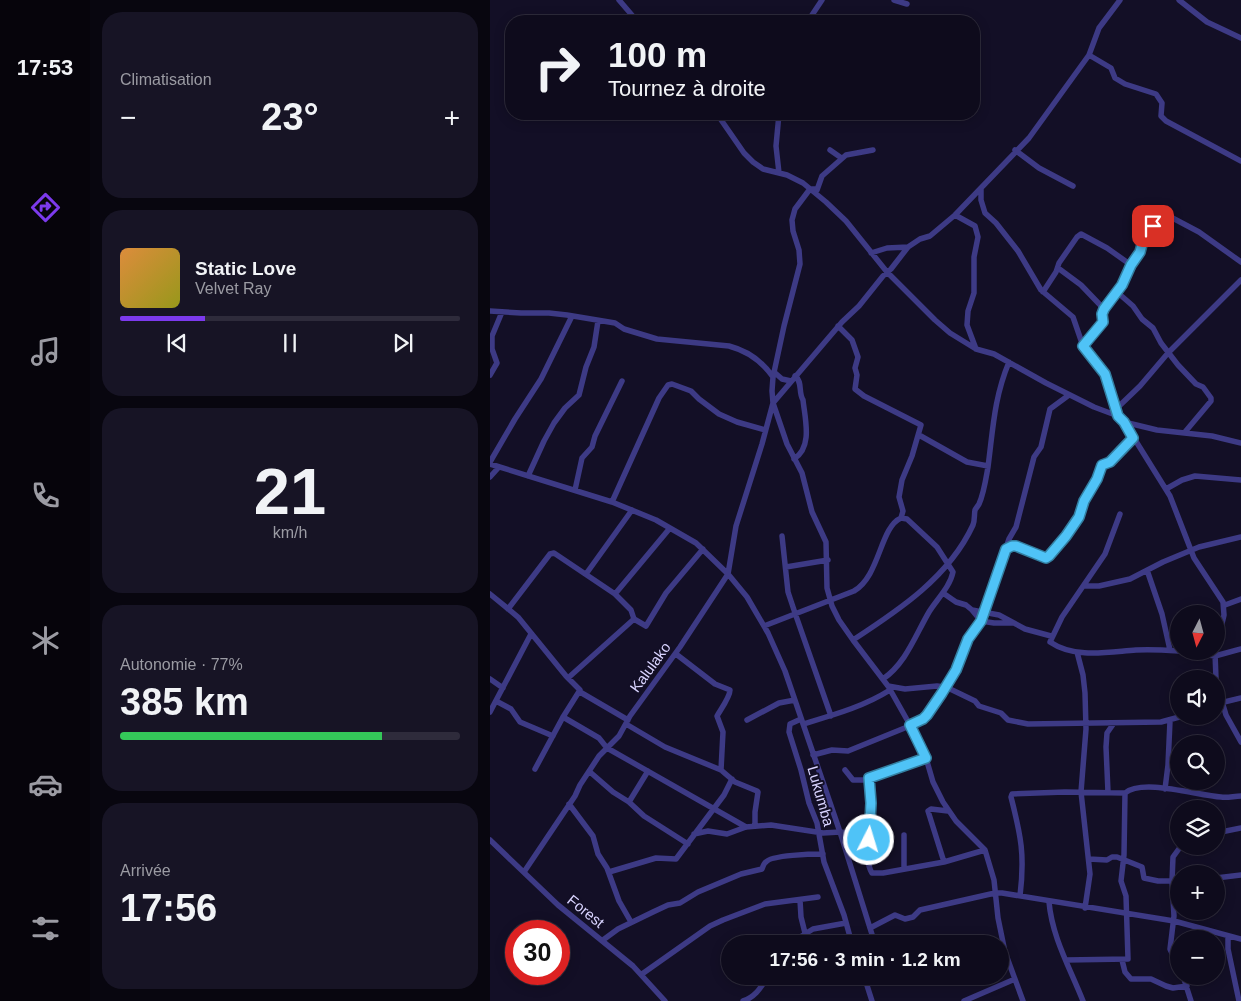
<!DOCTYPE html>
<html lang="fr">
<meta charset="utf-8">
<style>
:root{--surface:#0e0b1c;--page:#171425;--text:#f1f3f6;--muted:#9b9ba3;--line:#2e2b3b;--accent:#7c3aed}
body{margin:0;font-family:Arial,sans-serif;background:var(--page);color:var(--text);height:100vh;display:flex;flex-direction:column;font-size:19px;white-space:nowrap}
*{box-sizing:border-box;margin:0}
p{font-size:16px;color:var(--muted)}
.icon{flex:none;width:28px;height:28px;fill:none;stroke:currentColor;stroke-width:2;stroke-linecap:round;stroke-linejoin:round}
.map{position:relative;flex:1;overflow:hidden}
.panel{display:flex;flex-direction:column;gap:12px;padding:12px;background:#08060f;width:400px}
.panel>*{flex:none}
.top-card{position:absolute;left:15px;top:15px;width:475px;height:105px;border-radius:20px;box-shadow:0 2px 12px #0003,0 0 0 1px var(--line);background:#0e0b1c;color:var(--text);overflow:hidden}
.needle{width:32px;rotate:186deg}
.controls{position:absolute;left:680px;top:605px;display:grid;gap:10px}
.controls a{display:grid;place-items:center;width:55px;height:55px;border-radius:50%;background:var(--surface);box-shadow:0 2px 12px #0003,0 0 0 1px var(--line);font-size:25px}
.speed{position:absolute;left:15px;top:920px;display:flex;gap:10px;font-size:25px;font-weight:700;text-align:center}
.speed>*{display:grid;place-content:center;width:65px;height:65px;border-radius:50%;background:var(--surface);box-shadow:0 2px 12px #0003,0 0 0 1px var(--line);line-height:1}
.speed .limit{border:8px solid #d22;background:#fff;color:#111}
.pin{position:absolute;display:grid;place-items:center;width:42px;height:42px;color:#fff;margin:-21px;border-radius:10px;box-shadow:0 2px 8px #0006}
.me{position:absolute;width:55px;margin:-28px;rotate:5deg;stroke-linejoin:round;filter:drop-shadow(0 0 4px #0008)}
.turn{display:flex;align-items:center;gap:18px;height:105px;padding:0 20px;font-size:22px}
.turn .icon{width:65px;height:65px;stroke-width:2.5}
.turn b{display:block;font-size:35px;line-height:42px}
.big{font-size:38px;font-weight:700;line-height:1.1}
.panel .widget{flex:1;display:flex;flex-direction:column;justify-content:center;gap:8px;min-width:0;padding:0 18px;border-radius:20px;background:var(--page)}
.panel .dial{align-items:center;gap:0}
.dial b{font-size:65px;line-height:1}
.song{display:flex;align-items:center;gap:15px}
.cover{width:60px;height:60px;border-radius:8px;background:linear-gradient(135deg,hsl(30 70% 55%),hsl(60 70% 35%))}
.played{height:5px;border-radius:2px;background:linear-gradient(90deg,var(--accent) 25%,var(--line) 25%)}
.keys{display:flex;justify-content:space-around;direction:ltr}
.heat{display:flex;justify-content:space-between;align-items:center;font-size:28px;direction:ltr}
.charge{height:8px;border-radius:4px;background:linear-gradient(90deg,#34c759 77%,var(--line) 0)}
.trip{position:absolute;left:231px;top:935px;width:288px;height:50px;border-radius:25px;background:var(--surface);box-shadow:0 2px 12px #0003,0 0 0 1px var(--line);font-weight:700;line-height:50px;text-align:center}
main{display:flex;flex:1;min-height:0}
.tabs{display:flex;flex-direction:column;width:90px;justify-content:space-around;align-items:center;background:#06040b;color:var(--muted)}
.tabs .icon{width:35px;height:35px}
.tabs .active{color:var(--accent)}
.tabs b{font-size:22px;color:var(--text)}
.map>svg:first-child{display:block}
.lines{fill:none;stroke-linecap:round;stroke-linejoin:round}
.minor{stroke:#3d3a85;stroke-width:5.5}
.route-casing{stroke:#337fa1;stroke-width:12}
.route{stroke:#4fc3f7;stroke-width:9}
.labels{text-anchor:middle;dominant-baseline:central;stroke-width:4;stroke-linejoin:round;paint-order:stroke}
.street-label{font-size:15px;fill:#d9d4ff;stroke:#130f26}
</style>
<main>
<nav class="tabs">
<b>17:53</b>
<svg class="icon active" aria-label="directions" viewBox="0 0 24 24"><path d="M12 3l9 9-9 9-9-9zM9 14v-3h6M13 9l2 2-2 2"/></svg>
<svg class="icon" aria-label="music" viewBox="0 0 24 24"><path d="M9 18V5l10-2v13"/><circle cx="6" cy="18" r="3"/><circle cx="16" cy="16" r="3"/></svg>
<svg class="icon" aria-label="phone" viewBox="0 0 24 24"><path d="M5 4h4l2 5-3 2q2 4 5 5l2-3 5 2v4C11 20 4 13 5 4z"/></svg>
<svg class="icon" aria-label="climate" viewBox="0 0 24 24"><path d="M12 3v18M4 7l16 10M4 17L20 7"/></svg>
<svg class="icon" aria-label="car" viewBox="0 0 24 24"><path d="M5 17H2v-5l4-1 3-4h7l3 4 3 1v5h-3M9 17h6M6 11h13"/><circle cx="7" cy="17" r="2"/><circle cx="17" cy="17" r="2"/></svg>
<svg class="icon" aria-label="filters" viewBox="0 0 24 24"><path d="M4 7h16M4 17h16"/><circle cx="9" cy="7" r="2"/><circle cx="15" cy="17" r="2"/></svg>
</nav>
<section class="panel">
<div class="widget"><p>Climatisation</p>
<div class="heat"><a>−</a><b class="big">23°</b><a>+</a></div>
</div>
<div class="widget">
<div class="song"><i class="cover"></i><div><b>Static Love</b><p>Velvet Ray</p></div></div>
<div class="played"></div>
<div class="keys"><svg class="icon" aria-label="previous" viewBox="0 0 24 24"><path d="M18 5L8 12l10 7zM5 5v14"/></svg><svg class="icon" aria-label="pause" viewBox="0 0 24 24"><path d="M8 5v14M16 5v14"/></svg><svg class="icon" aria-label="next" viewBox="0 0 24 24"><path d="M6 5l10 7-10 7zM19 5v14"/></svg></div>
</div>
<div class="widget dial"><b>21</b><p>km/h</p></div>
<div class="widget"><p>Autonomie · 77%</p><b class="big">385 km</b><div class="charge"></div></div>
<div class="widget"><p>Arrivée</p><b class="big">17:56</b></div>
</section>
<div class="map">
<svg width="751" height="1001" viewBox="0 0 751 1001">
<rect width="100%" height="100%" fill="#130f26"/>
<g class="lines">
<path class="minor" d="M129,0L147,21
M404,0L417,4
M689,0L717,22L751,38
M318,21L332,0
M599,55L621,68L625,78L635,84L666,94L672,103L671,116L676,121L751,161
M227,114L254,153L263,162L273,169L297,175L313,183L336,202L356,221L397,272L445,320L460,333L486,349L504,354L556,383L604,407L628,416L634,422L680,496L704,558L733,602L734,615L726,648
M340,150L350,157L351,159
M525,150L549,168L583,186
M289,173L286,146L289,114
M491,188V200L495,213L506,223L528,251L551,290L583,317L593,346L615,374L628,416
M326,189H320L305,209L302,220L303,231L309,250L310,264L294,326L283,377L282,391L283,403L297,444L312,473L322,512L336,542L337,588L342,606L349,620L363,640L398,686L420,725L436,758L443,782L453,802L466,821L495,850L504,880L508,918L515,952L533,1001
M327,190L332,176L356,155L383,150
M465,215L485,226L488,237L484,257V293L478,311L477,325L486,349
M381,253L397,248L418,247
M568,268L591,285L614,309
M553,292L566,272L569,263L587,237L591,234L617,248L641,265
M627,292L643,306L652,319L663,328L671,343L688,365L706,384L713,387L721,398V401L695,432
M0,311L31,313H59L77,315L125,323L134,329L167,339L239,346C258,351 272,361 283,377
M593,346L613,322L612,314L614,309L633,285L641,265L651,250L654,236L675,214L709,232L751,262
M284,372L292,379L301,381
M0,375L7,363L2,349V336L12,312
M625,410L650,386L678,353L751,280
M634,422L667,430L722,436L751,443
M429,435L477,462L498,466
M304,459C323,447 315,419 313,400C308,392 313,382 305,376
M0,462L25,419L51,379L82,316
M0,464L122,502L166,520L206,543L238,574L257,597L278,633L295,671L350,832L385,944
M38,476L54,441L64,423L75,408L89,395L96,367L104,347L108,321
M0,477L9,467
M676,489L692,480L705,476L751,480
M85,490L92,458L102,447L105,436L132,381
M122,502L169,398L178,385L182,384L201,391L209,399L229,414L247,422L275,430
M630,514L615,554L572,617L560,642C585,659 618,652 646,650C660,649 675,650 689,651
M292,536L298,592L305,613L341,716
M516,549L522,545L526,546L556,558L559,556L576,536L589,517L594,501L607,479L612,465L620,462L643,438
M296,567L338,560
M657,570L672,614L680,650
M96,574L142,510
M594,586H609L640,579L673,562L709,547L751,537
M453,593L466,602L476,605L482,610L509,615L535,629L561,636
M0,594L28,617L76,676L90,690L73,717L45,769
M125,594L180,528
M735,605L751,599
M18,609L60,554L64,553L125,594L141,610L144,619L156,626L176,593L213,549
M482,610L491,621L504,623H522
M274,626L364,591C390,576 390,527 411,518L413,511L409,497L412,480L422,456L431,425L374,396L365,389L367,375L365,368L368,357L362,340L348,326
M363,640C409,610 459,577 483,525C485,520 484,515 485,510C486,508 488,506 489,504C494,493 496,478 498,467C503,429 504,398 519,362
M692,651L725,656L751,649
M587,652L593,675L595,693L596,729L591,792L600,874L595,908
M725,653L726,679
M186,654L225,684L240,690C240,697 231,709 227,716L233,732L231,770
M78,678L144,619
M0,679L13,688
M393,679C416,663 425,636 439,612C447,599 460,587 463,572L447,547L417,519L411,518
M726,681L736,715L751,742
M398,686L415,689L447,686L456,687L485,701L489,706L511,713L518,720L538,724L671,722L693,716
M90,692L138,720
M6,701L21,709L30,722L63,736
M726,704L751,698
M0,712L41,634
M73,717L109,738L117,748L256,827
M311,719L300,724L299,732L311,770L319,803L327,823L334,862L354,915L362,944
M257,720L289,703L305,700
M136,724L175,747L231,770L245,782L267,791L268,792L265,812V826
M313,724C343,715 373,707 400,690
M323,755L342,750L358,751L427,723L437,715L452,693L466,670L478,639L491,621L519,539L526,527L544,457L551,447L560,409L579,395
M355,770L363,780H373L436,758
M100,772L123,792L139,802L154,816L198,844
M379,778C382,794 381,810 380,826C380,840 374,860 382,873H393L454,862L495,850
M675,789L678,765L680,721
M618,792L616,747L617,733L624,723
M139,802L158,771
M79,804L103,836L108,854L117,868L129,901L141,922
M726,833L751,828
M204,834L218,831L237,834L256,827L281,825L333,833L350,832L379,835
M0,840L68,905L143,966L175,1001
M599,859L617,860L622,857H627L652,867L654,878L668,881H682L683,857L691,846
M454,862L438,811L441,809L458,811
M414,869V835
M34,872L85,796L90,785L109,756L129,736L140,716L190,647L238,574L246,526L272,444L283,403L352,322L369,306L393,276L401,269L418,247L430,239L440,236L465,215L539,138L599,55L609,28L630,0
M119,872L166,858L186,859L234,795L242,779
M726,878L751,875
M689,880L682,881L684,916L680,949L689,968
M530,896C535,855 531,836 521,797L522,794L575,792L635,793C653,778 709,796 731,797C738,798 744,796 751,796
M310,900L311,917L315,933
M559,902C562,937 580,968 593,1001
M380,928L405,915L415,919L423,917L430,910L505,893H512L684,921L751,939
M738,936V949L749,1001
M113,940L128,929L163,912L178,905L190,903L208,892L251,874L272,869C273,866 274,863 276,862C281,855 323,854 333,854
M299,944L323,929L356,923
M576,960L638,959L636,896L631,881L634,855L635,793
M632,960L635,972L641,979H661L676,986L683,988L697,986
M152,974L220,926L233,920L275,904L328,897
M374,976L382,1001
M693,976L701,1001
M253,1001C266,997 271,987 278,976
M474,1001L525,979"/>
</g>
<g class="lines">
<g class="route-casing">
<path id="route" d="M379,840L381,803L379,778L436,758L420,725L433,719L437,715L452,693L466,670L478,639L491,621L516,549L522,546H526L556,558L559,556L576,536L589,517L594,501L607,479L612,465L620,462L643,438L634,422L628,416L615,374L593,346L613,322L612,314L614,309L632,285L641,265L650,252L654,237L663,226"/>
</g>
<use href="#route" class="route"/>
</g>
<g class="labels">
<g class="street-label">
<text transform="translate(160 667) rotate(-54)">Kalulako</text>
<text transform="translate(331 796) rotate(74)">Lukumba</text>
<text transform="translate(96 911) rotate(39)">Forest</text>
</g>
</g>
</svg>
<div class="controls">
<a><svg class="needle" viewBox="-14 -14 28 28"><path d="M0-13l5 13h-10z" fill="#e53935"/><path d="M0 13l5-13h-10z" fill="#9b9ba3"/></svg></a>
<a><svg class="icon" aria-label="sound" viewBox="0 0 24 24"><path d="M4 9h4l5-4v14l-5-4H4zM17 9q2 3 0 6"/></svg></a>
<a><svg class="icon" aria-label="search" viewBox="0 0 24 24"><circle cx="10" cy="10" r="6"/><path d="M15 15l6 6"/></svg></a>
<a><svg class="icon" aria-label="layers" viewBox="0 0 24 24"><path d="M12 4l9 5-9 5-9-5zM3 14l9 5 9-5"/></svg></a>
<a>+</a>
<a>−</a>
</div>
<div class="speed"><div class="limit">30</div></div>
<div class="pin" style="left:663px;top:226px;background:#d93025"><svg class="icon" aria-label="arrive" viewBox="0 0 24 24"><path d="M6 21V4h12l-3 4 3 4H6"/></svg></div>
<svg class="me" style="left:379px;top:840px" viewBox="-20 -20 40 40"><circle r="17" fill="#4fc3f7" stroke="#fff" stroke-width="3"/><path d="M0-11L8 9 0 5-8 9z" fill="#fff"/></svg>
<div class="trip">17:56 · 3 min · 1.2 km</div>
<div class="top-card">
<div class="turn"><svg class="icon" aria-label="right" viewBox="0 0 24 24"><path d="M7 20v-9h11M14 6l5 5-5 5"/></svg><div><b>100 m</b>Tournez à droite</div></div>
</div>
</div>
</main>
